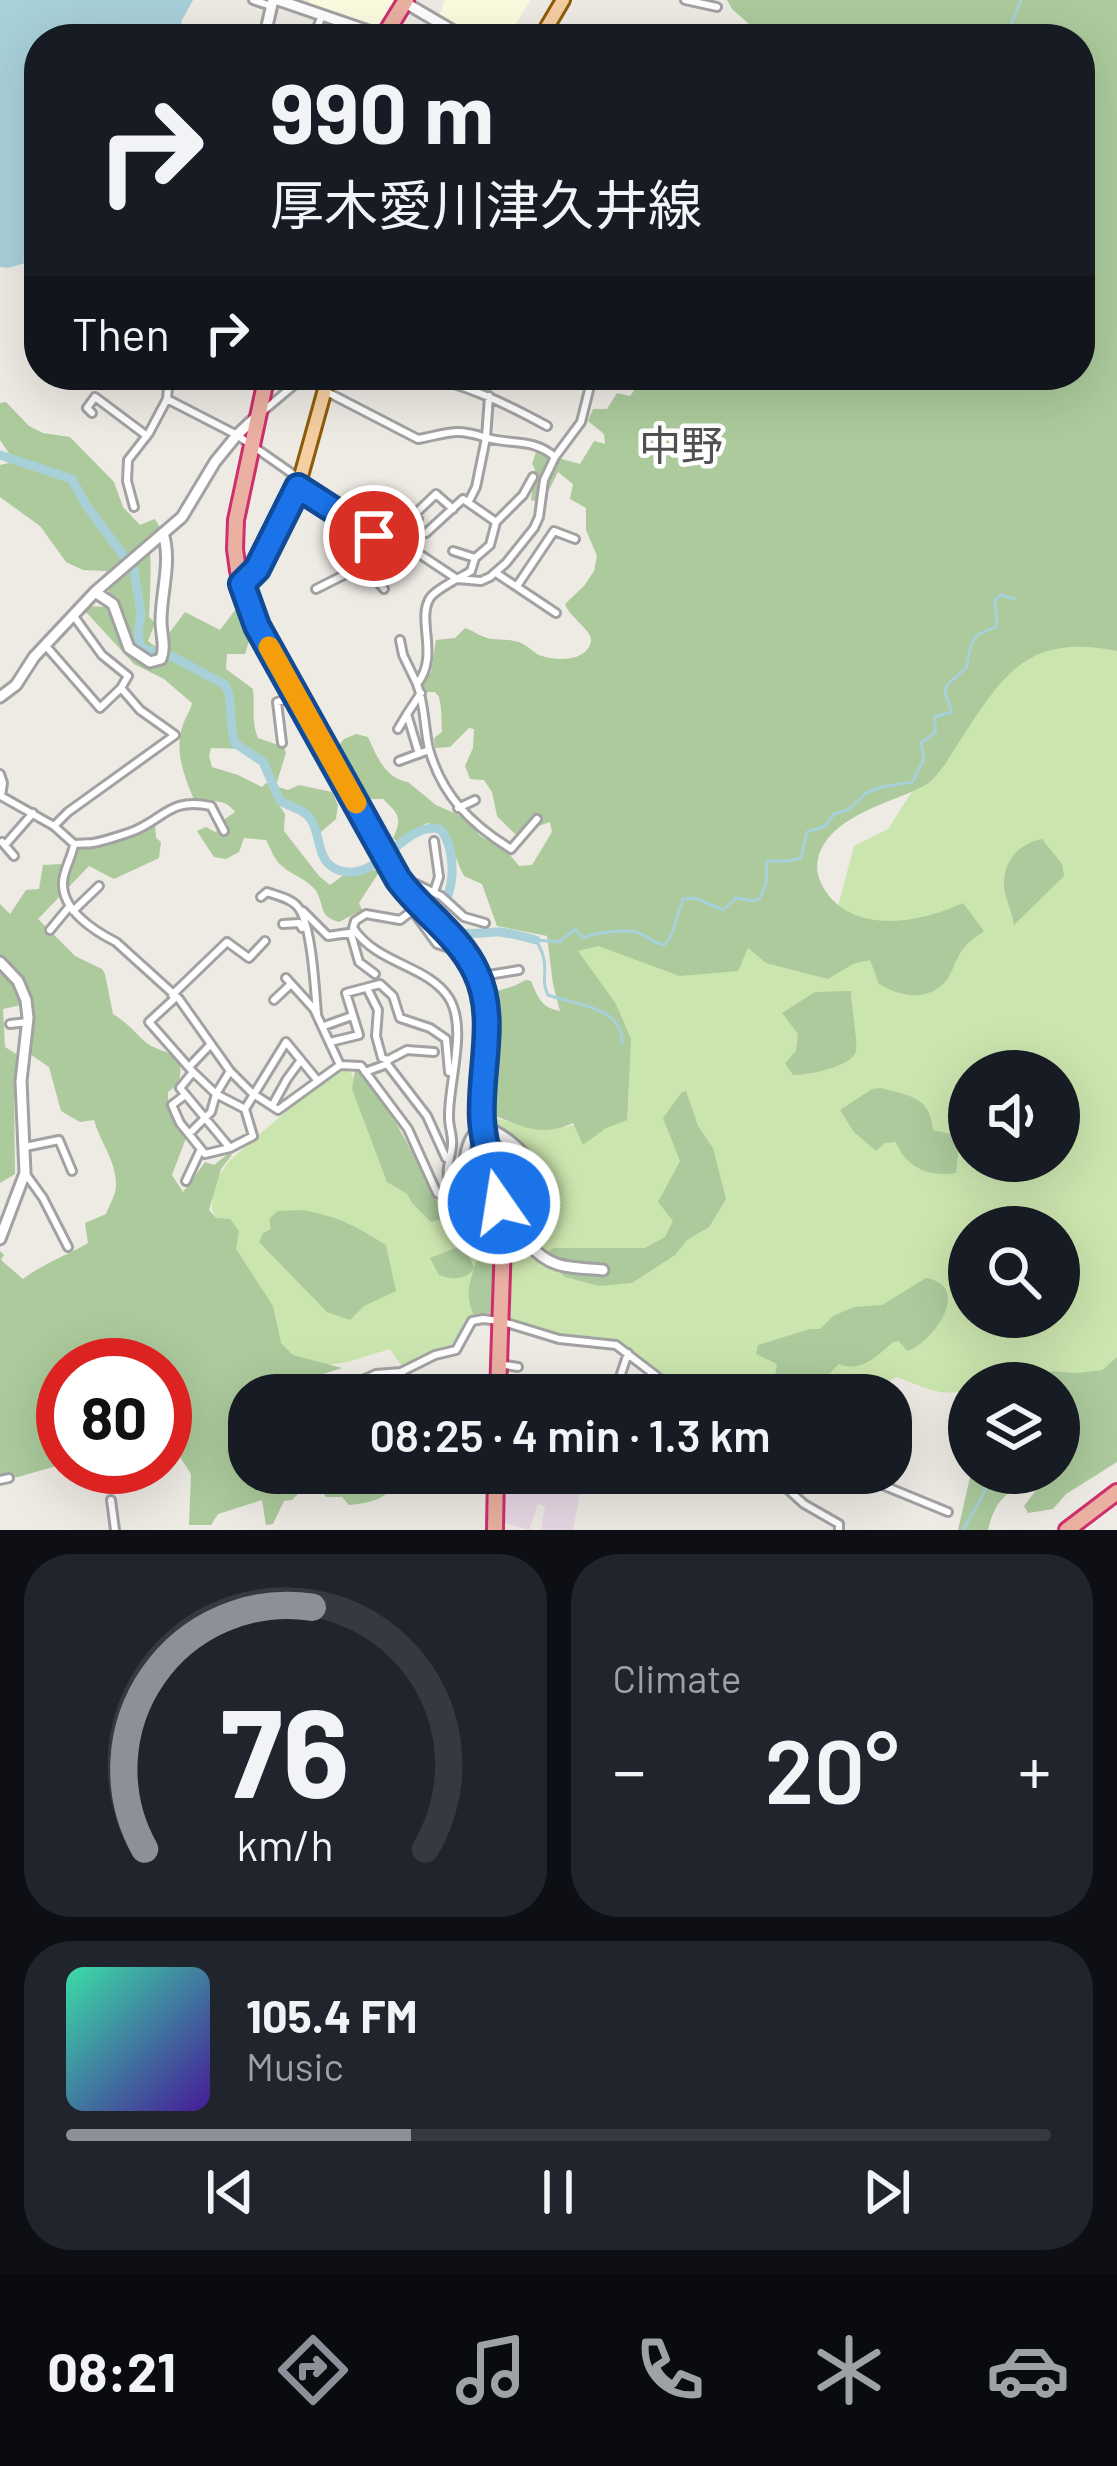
<!DOCTYPE html>
<meta charset="utf-8">
<style>
:root{--surface:#171b24;--page:#20242c;--text:#f1f3f6;--muted:#9ea1a6;--line:#363941;--accent:#8c9099}
body{margin:0;font-family:Barlow,"Noto Sans JP",sans-serif;background:var(--page);color:var(--text);height:100vh;display:flex;flex-direction:column;font-size:45px;white-space:nowrap}
*{box-sizing:border-box;margin:0}
p{font-size:39px;color:var(--muted)}
.icon{flex:none;width:66px;height:66px;fill:none;stroke:currentColor;stroke-width:2;stroke-linecap:round;stroke-linejoin:round}
.map{position:relative;height:1530px;overflow:hidden}
.sheet{display:flex;flex-direction:column;gap:24px;padding:24px;background:#0d0f14;flex:1}
.sheet>*{flex:none}
.guide{position:absolute;left:24px;top:24px;width:1071px;height:366px;border-radius:48px;box-shadow:0 12px 48px #0002;background:#171b24;color:var(--text);overflow:hidden}
.controls{position:absolute;left:948px;top:1050px;display:grid;gap:24px}
.controls a{display:grid;place-items:center;width:132px;height:132px;border-radius:50%;background:var(--surface);box-shadow:0 12px 48px #0002;font-size:60px}
.speed{position:absolute;left:36px;top:1338px;display:flex;gap:24px;font-size:60px;font-weight:700;text-align:center}
.speed>*{display:grid;place-content:center;width:156px;height:156px;border-radius:50%;background:var(--surface);box-shadow:0 12px 48px #0002;line-height:1}
.speed .limit{border:18px solid #d22;background:#fff;color:#111}
.pin{position:absolute;display:grid;place-items:center;width:102px;height:102px;color:#fff;margin:-51px;border:6px solid #fff;border-radius:50%;box-shadow:0 3px 12px #0007}
.me{position:absolute;width:132px;margin:-66px;rotate:347deg;stroke-linejoin:round;filter:drop-shadow(0 0 9px #0008)}
.turn{display:flex;align-items:center;gap:42px;height:252px;padding:0 48px;font-size:54px}
.turn .icon{width:156px;height:156px;stroke-width:2.5}
.turn b{display:block;font-size:84px;line-height:102px}
.then{display:flex;align-items:center;height:114px;padding:0 48px;background:#0003;gap:24px;font-size:45px}
.big{font-size:90px;font-weight:600;line-height:1.1}
.sheet .card{flex:1;display:flex;flex-direction:column;justify-content:center;gap:18px;min-width:0;padding:0 42px;border-radius:48px;background:var(--page)}
.sheet .dial{align-items:center;gap:0}
.dial svg{height:312px;overflow:visible;fill:none;stroke:var(--line);stroke-width:7;stroke-linecap:round;text-anchor:middle}
.dial text{fill:var(--text);stroke:none}
.song{display:flex;align-items:center;gap:36px}
.cover{width:144px;height:144px;border-radius:18px;background:linear-gradient(135deg,hsl(160 70% 55%),hsl(260 70% 35%))}
.played{height:12px;border-radius:6px;background:linear-gradient(90deg,var(--accent) 35%,var(--line) 35%)}
.keys{display:flex;justify-content:space-around;direction:ltr}
.heat{display:flex;justify-content:space-between;align-items:center;font-size:66px;direction:ltr}
.sheet .tiles{flex:1;display:grid;gap:24px;grid-template-columns:1fr 1fr}
.card:last-child{grid-column:span 2}
.trip{position:absolute;left:228px;top:1374px;width:684px;height:120px;border-radius:48px;background:var(--surface);box-shadow:0 12px 48px #0002;font-weight:600;line-height:120px;text-align:center}
.dock{display:flex;height:192px;justify-content:space-around;align-items:center;background:#090b0e;color:var(--muted)}
.dock .icon{width:84px;height:84px}
.dock .current{color:var(--accent)}
.dock b{font-size:54px;color:var(--text)}
.map>svg:first-child{display:block}
.industrial{fill:#e7d7e4}
.education{fill:#fdfbdf}
.grass{fill:#cbe5ae;fill-rule:evenodd}
.forest{fill:#acca9c}
.water{fill:#a8d0d9}
.lines{fill:none;stroke-linecap:round;stroke-linejoin:round}
.stream{stroke:#a8d0d9;stroke-width:3}
.river{stroke:#a8d0d9;stroke-width:9}
.minor-casing{stroke:#a2a2a2;stroke-width:12}
.tertiary-casing{stroke:#a2a2a2;stroke-width:15}
.primary-casing{stroke:#8d5c0a;stroke-width:18}
.trunk-casing{stroke:#cd306d;stroke-width:20}
.minor{stroke:#fff;stroke-width:6}
.tertiary{stroke:#fff;stroke-width:9}
.primary{stroke:#f5cea2;stroke-width:12}
.trunk{stroke:#eab0a2;stroke-width:14}
.route-casing{stroke:#114b97;stroke-width:30}
.route{stroke:#1a73e8;stroke-width:21}
.slow{stroke:#f59e0b;stroke-width:21}
.labels{text-anchor:middle;dominant-baseline:central;stroke-width:9;stroke-linejoin:round;paint-order:stroke}
.quarter-label{font-size:42px;fill:#515151;stroke:#fff}
</style>
<div class="map">
<svg width="1117" height="1530" viewBox="0 0 1117 1530">
<rect width="100%" height="100%" fill="#eeeae4"/>
<path class="industrial" d="M520,1480V1489L580,1492L573,1530H541L545,1506L538,1504L529,1530L499,1521V1486H508L509,1481Z"/>
<path class="education" d="M309,0H394V2L392,7L389,6L387,8L391,12L381,30L307,7Z
M445,0H531L508,36L495,29H488L480,32L477,39H471L438,19Z"/>
<path class="grass" d="M1117,596V1357L1102,1370L1077,1373L1053,1371L1014,1382L984,1371L975,1383H969V1390C938,1397 926,1388 897,1377L886,1382L879,1395H686L629,1348L618,1341L569,1338L510,1318L473,1317L449,1348L401,1365L390,1349L347,1362L309,1368L278,1362L212,1210L213,1184L230,1160L305,1095L339,1069L350,1070L359,1091L435,1209L465,1198L498,1179L486,1115C532,1129 553,1133 600,1119L594,1000L572,939L832,929L854,846L888,829L920,779L987,615ZM969,1071H1059V1161H969ZM969,1227H1059V1317H969Z"/>
<path class="forest" d="M727,0H1117V651C1026,633 1003,675 959,742C951,755 943,769 932,780C926,786 917,789 909,793C880,805 841,817 824,844C815,858 815,873 823,887C851,936 921,923 963,903L984,931C976,937 968,942 962,950C955,960 952,976 943,984C923,1002 900,996 879,984L870,960L853,964L828,979L766,963L748,948L738,971L680,976L598,946L578,951L616,1004L631,1039L627,1120L606,1128L583,1145L573,1123C538,1139 521,1124 486,1113L490,993L514,986L526,980L531,981C538,998 542,1008 560,1011L553,984L547,936L497,926L482,884L464,876C453,855 451,830 427,823L396,841L393,838C403,818 398,813 383,799H359L335,750L344,739L356,734L368,737C377,757 385,778 408,782L436,805L468,819L479,835L510,855L519,866L532,865L552,832L550,822L515,834L497,816L492,792L484,780L470,779L465,766L473,748L474,729L469,728L450,747L435,748L434,738L442,732L441,708L439,697L435,692H425L422,685L431,672L436,640L455,638L465,628C474,631 481,637 491,639C500,640 510,639 519,642C528,645 534,654 542,656C557,661 587,662 591,641C593,631 570,618 565,604L584,586L594,571L597,556L586,530V508L570,499L573,484L558,472L549,490L535,501L531,500L535,469L532,464L536,452L580,464L594,441L605,444L604,434L588,421L593,409H607L617,393L630,396L641,381L648,378L654,380L659,375H1080V39H741L749,24L732,9Z
M6,402L29,426L43,433L70,437L114,482L123,507L140,525L155,519L160,528L149,539C152,564 150,592 149,617L155,623L148,641L156,647H165L170,632L185,612L220,630L236,609L250,625V638L245,654H227L226,669L253,689C255,707 251,722 258,738L284,747L286,753L277,782L267,778L264,759L246,749L211,748L209,756L212,767L238,775L262,787L266,783L288,790L299,785L332,792L338,805L336,819L321,832L309,812L291,802L279,805L285,814L284,831L319,876L330,885L345,874L381,869L359,903L362,910L339,922C318,916 325,906 316,891C308,879 293,876 282,866C274,860 271,849 266,840L244,838L239,852L226,859L214,857L197,831L206,827L215,832L225,826L222,821L235,812C225,798 210,801 195,802C184,776 173,749 184,722C187,715 191,709 192,703L164,679L134,664L85,611L90,606L106,607L110,598L106,571L83,570L66,562L40,526L0,497V465L9,463L11,456L0,440V403Z
M155,824L156,838L161,842L159,858L114,879L89,866L38,919L75,956L102,969L105,974L113,1014C126,1022 133,1030 143,1040C152,1049 168,1051 179,1059C182,1075 181,1082 168,1092V1107L186,1138L172,1175L183,1192L205,1162L214,1165L229,1153L232,1155L221,1169L209,1210L216,1218L230,1219L239,1231L236,1249L273,1306L281,1343L293,1355L342,1368L314,1377L311,1395H249V1473H295L347,1486L369,1478L374,1473H402C392,1497 374,1503 349,1505L342,1497H326L324,1494L301,1491L292,1500L284,1501L273,1524L266,1525L262,1500L218,1514L211,1525H189L191,1474L175,1449L165,1450V1365H63V1464L18,1477L0,1476V1251L4,1255L1,1260L23,1279C44,1263 66,1256 88,1243L85,1223L106,1214C109,1206 116,1194 116,1186C117,1162 100,1142 94,1120L80,1122L61,1111L49,1067L30,1054L25,1004L3,1009L5,1047L21,1057L14,1090L15,1174L0,1183V904L10,914L26,890L39,889L43,865L62,864L77,845L121,831Z
M1042,839L1062,864L1064,876L1014,925C1012,911 1004,897 1004,883C1004,860 1020,843 1042,839Z
M851,991C851,1005 858,1041 856,1051C852,1067 807,1075 793,1075L785,1063L796,1051L798,1034L782,1013L815,992Z
M355,1070L362,1074L396,1123L427,1179L430,1193L444,1208H455L468,1191L486,1178L498,1239L496,1306L490,1313L473,1314C466,1296 468,1287 474,1269C466,1280 451,1280 439,1275L430,1258L461,1246L468,1253L474,1268L484,1240L459,1224L454,1216L431,1222L412,1203L407,1194L387,1182L352,1089Z
M881,1088C911,1096 930,1097 933,1130L960,1136L956,1173C929,1177 906,1168 896,1142L885,1143L876,1151L854,1132L840,1110L872,1089Z
M686,1091L698,1126L713,1148L726,1199L709,1227L687,1240L675,1255L632,1283L599,1286L565,1277L555,1268L535,1259L554,1248H645L665,1237L673,1221L658,1202L680,1161L663,1118L682,1092Z
M303,1210C342,1218 352,1224 386,1245L396,1291L364,1306L350,1320L327,1312L259,1242L263,1233L271,1229L269,1219L278,1211Z
M926,1278C975,1287 930,1345 907,1351L899,1341L893,1342C877,1356 861,1373 839,1364C833,1368 830,1375 825,1379C821,1383 769,1395 762,1395L761,1390L774,1382L777,1364L756,1354L758,1345L810,1329H820L833,1316L854,1307L882,1305Z
M1117,1357V1462L1066,1494L1053,1509L1028,1513L1024,1506L1038,1488L1031,1482C1004,1492 995,1502 988,1530H958L971,1473H1059V1383H975L984,1370L1014,1382L1053,1371L1077,1373L1102,1370Z"/>
<path class="water" d="M0,0H193L182,20L179,39H39V259L8,268L0,267Z"/>
<g class="lines">
<path class="stream" d="M1005,39L1021,0
M536,940L559,942L575,929L583,938C593,933 623,929 636,932C648,935 650,943 665,945L671,936L683,899L695,898L723,910L736,898L754,901L759,899L766,884L767,861H788L801,858L807,832L825,826L834,814L848,810L866,793L881,787L912,782L924,759L921,743L936,732L934,717L952,712L945,693L947,685L966,668L971,645L977,635L997,626L995,600L1001,595L1015,599
M537,942C552,967 539,978 548,995C575,1005 623,1006 622,1043
M963,1530C974,1510 985,1494 993,1473"/>
<path class="river" d="M0,455L72,479L86,505L134,570L141,614L138,632L140,644L144,649L173,657L224,684C235,698 227,723 235,743L263,762L280,801C291,807 306,810 312,821C322,840 316,869 347,872C382,876 405,821 440,829C451,841 454,866 451,883C448,900 435,925 460,932C473,936 487,931 499,932C511,933 524,937 536,940"/>
<g class="minor-casing">
<path id="minor" d="M253,0L271,6
M685,0L717,7
M313,39L322,15
M330,39L339,20
M421,375C467,385 507,404 547,426
M325,391L418,439C431,437 445,432 458,432C469,432 477,435 487,438C513,445 533,438 555,457
M167,399L237,435L297,477
M92,413L87,408L95,397L147,436
M261,413L306,375
M533,477L523,495L496,522L490,545L475,558L471,571C460,578 437,588 430,598C416,620 440,656 417,684C425,705 424,728 429,749C442,796 472,825 511,849L537,819
M301,488L368,532L412,549L457,579L481,581L490,577L506,563L534,528L539,517L544,480L555,457L581,422L592,378L590,375
M469,501L476,487L486,438L489,396
M134,507L127,481L128,460L149,433L167,399L169,375
M332,507L331,514L342,525L350,546L384,589
M408,509L418,519
M414,515L436,494L453,509
M344,516L363,494
M426,533L463,499L496,522
M453,551L475,558
M496,573L556,613
M517,586L554,531L575,539
M316,589L364,565
M400,640L403,655L417,684
M45,645L100,708L121,688L128,676L102,655L73,615
M398,729L407,714
M282,743L277,702L297,697
M419,754L407,714L421,693
M399,761L429,750
M0,774L3,783L1,796L54,826L74,844C72,858 63,870 63,883C62,910 94,931 116,942L179,999L230,1071L252,1093L278,1110L340,1065L361,1066L408,1129L437,1193L448,1199L454,1198L467,1181L488,1171
M458,808L475,800
M54,826L68,812L175,735L140,710L121,688
M434,841L439,877L434,892
M2,842L14,856
M74,844C80,843 86,844 93,843C105,841 119,836 131,832C165,819 169,797 211,806L224,831
M5,845L33,813
M401,877L441,896L464,917L485,923
M261,897L267,892C278,896 294,899 300,910C312,930 315,990 317,1014
M416,908L400,920L366,914L355,921L353,928C378,965 428,965 449,998C468,1029 448,1083 449,1118C449,1127 453,1136 452,1145C451,1159 445,1168 449,1182L461,1188
M73,911L99,886
M303,911L328,936L355,932
M413,911L437,944L453,949
M283,924L299,923L302,928
M50,930L69,907
M351,934L359,962L375,974
M482,976L519,970
M286,978L314,1009L340,1065
M367,988L378,1010L376,1036L382,1058L388,1060
M172,995L227,942L249,958L265,941
M174,999L149,1022L193,1072L180,1088L230,1148
M274,1000L291,984
M10,1024L27,1022
M324,1026L352,1016
M330,1042L359,1035L346,993L380,984L393,996L400,1018L430,1028L446,1039L449,1072
M387,1064L427,1116L446,1158
M189,1067L211,1044
M193,1072L216,1094L245,1109
M365,1072L387,1064L388,1060L407,1050L434,1052
M185,1095L172,1105L180,1123L205,1154L230,1148L253,1136L245,1109L286,1042L318,1081
M272,1106L287,1079L301,1060
M189,1134L211,1112L216,1094L230,1071
M25,1147L59,1140L72,1171
M25,1173L43,1198L68,1247
M186,1181L201,1149
M467,1181C459,1166 465,1135 481,1126
M499,1364L518,1367
M401,1372L435,1355L456,1350L472,1321L483,1319L500,1321L559,1339L616,1345L681,1395
M501,1386L523,1395
M345,1388L376,1374L401,1372L411,1395
M614,1395L628,1353
M581,1473L589,1474
M770,1473L804,1504L839,1524V1530
M853,1473L948,1512
M0,1480L9,1478
M111,1500L115,1530"/>
</g>
<g class="tertiary-casing">
<path id="tertiary" d="M278,0L386,37
M404,2L467,39
M264,39L273,0
M95,592L113,604L129,648L150,662L161,659C166,646 161,635 161,621C161,591 172,563 163,533
M0,697L16,685L34,657L95,592L182,517L215,462L237,435L257,416
M0,962L18,981L26,1000L28,1018L21,1081L25,1173L0,1239
M482,1126C501,1132 521,1148 532,1165L530,1245C551,1270 572,1267 603,1270"/>
</g>
<g class="primary-casing">
<path id="primary" d="M540,39L563,0
M242,584L257,569L298,487L329,375"/>
</g>
<g class="trunk-casing">
<path id="trunk" d="M382,39L406,0
M267,375L236,520L235,549L238,571L257,626L398,879L419,906L463,950L478,977L485,997L482,1126L501,1214L503,1241L498,1395
M495,1530L496,1473
M1067,1530L1117,1492"/>
</g>
<use href="#minor" class="minor"/>
<use href="#tertiary" class="tertiary"/>
<use href="#primary" class="primary"/>
<use href="#trunk" class="trunk"/>
</g>
<g class="lines">
<g class="route-casing">
<path id="route" d="M374,536L298,487L257,569L242,584L257,626L398,879C421,911 459,935 476,972C498,1017 479,1072 482,1120C484,1148 493,1176 499,1203"/>
</g>
<use href="#route" class="route"/>
<path class="slow" d="M269,647L356,803"/>
</g>
<g class="labels">
<g class="quarter-label">
<text x="681" y="444">中野</text>
</g>
</g>
</svg>
<div class="controls">
<a><svg class="icon" aria-label="sound" viewBox="0 0 24 24"><path d="M4 9h4l5-4v14l-5-4H4zM17 9q2 3 0 6"/></svg></a>
<a><svg class="icon" aria-label="search" viewBox="0 0 24 24"><circle cx="10" cy="10" r="6"/><path d="M15 15l6 6"/></svg></a>
<a><svg class="icon" aria-label="layers" viewBox="0 0 24 24"><path d="M12 4l9 5-9 5-9-5zM3 14l9 5 9-5"/></svg></a>
</div>
<div class="speed"><div class="limit">80</div></div>
<div class="pin" style="left:374px;top:536px;background:#d93025"><svg class="icon" aria-label="arrive" viewBox="0 0 24 24"><path d="M6 21V4h12l-3 4 3 4H6"/></svg></div>
<svg class="me" style="left:499px;top:1203px" viewBox="-20 -20 40 40"><circle r="17" fill="#1a73e8" stroke="#fff" stroke-width="3"/><path d="M0-11L8 9 0 5-8 9z" fill="#fff"/></svg>
<div class="trip">08:25 · 4 min · 1.3 km</div>
<div class="guide">
<div class="turn"><svg class="icon" aria-label="right" viewBox="0 0 24 24"><path d="M7 20v-9h11M14 6l5 5-5 5"/></svg><div><b>990 m</b>厚木愛川津久井線</div></div>
<div class="then">Then<svg class="icon" aria-label="right" viewBox="0 0 24 24"><path d="M7 20v-9h11M14 6l5 5-5 5"/></svg></div>
</div>
</div>
<section class="sheet">
<div class="tiles">
<div class="card dial"><svg viewBox="0 0 100 80">
<path d="M14 69A42 42 0 1 1 86 69"/>
<path d="M14 69A42 42 0 0 1 57 7" stroke="#8c9099"/>
<text x="50" y="56" font-size="32" font-weight="700">76</text>
<text x="50" y="72" font-size="11">km/h</text>
</svg></div>
<div class="card"><p>Climate</p>
<div class="heat"><a>−</a><b class="big">20°</b><a>+</a></div>
</div>
<div class="card">
<div class="song"><i class="cover"></i><div><b>105.4 FM</b><p>Music</p></div></div>
<div class="played"></div>
<div class="keys"><svg class="icon" aria-label="previous" viewBox="0 0 24 24"><path d="M18 5L8 12l10 7zM5 5v14"/></svg><svg class="icon" aria-label="pause" viewBox="0 0 24 24"><path d="M8 5v14M16 5v14"/></svg><svg class="icon" aria-label="next" viewBox="0 0 24 24"><path d="M6 5l10 7-10 7zM19 5v14"/></svg></div>
</div>
</div>
</section>
<nav class="dock">
<b>08:21</b>
<svg class="icon current" aria-label="directions" viewBox="0 0 24 24"><path d="M12 3l9 9-9 9-9-9zM9 14v-3h6M13 9l2 2-2 2"/></svg>
<svg class="icon" aria-label="music" viewBox="0 0 24 24"><path d="M9 18V5l10-2v13"/><circle cx="6" cy="18" r="3"/><circle cx="16" cy="16" r="3"/></svg>
<svg class="icon" aria-label="phone" viewBox="0 0 24 24"><path d="M5 4h4l2 5-3 2q2 4 5 5l2-3 5 2v4C11 20 4 13 5 4z"/></svg>
<svg class="icon" aria-label="climate" viewBox="0 0 24 24"><path d="M12 3v18M4 7l16 10M4 17L20 7"/></svg>
<svg class="icon" aria-label="car" viewBox="0 0 24 24"><path d="M5 17H2v-5l4-1 3-4h7l3 4 3 1v5h-3M9 17h6M6 11h13"/><circle cx="7" cy="17" r="2"/><circle cx="17" cy="17" r="2"/></svg>
</nav>
